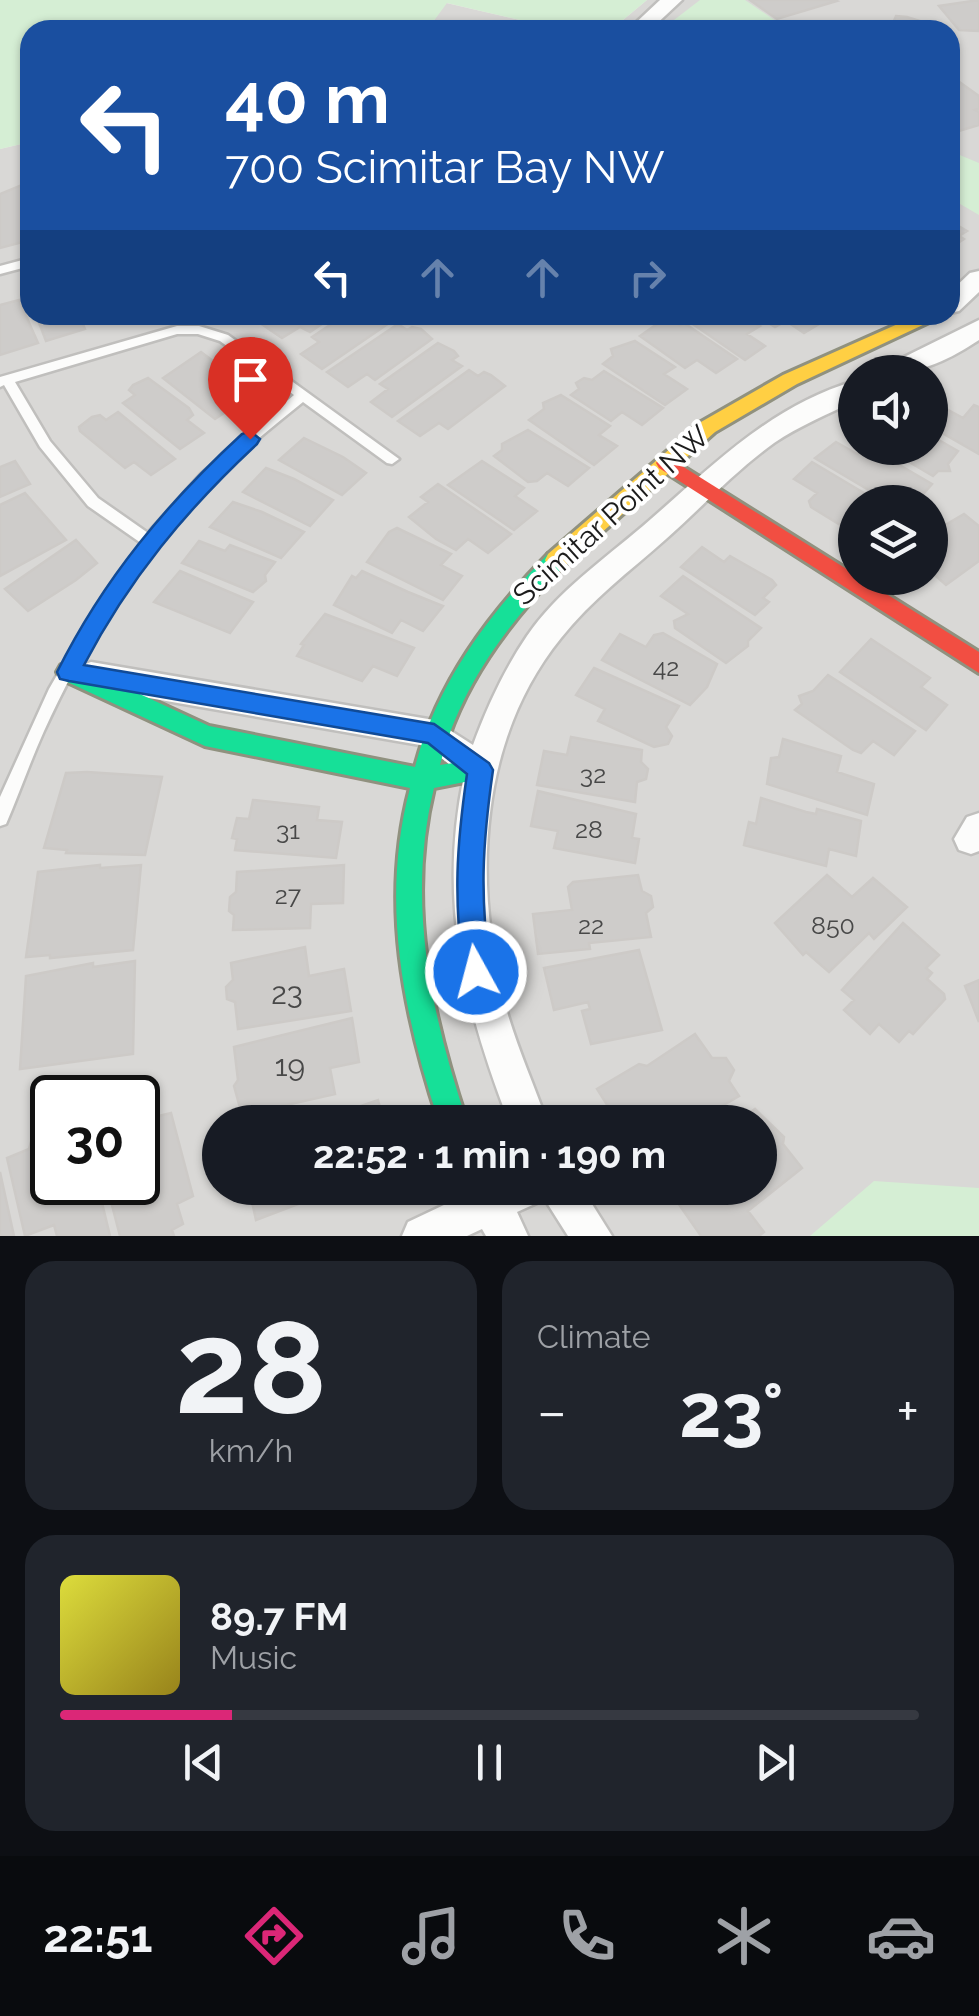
<!DOCTYPE html>
<meta charset="utf-8">
<style>
:root{--surface:#171b24;--page:#20242c;--text:#f1f3f6;--muted:#9ea1a6;--line:#363941;--accent:#db2777}
body{margin:0;font-family:Raleway,sans-serif;background:var(--page);color:var(--text);height:100vh;display:flex;flex-direction:column;font-size:38px;white-space:nowrap}
*{box-sizing:border-box;margin:0}
p{font-size:32px;color:var(--muted)}
.icon{flex:none;width:55px;height:55px;fill:none;stroke:currentColor;stroke-width:2;stroke-linecap:round;stroke-linejoin:round}
.map{position:relative;height:1236px;overflow:hidden}
.drawer{display:flex;flex-direction:column;gap:25px;padding:25px;background:#0d0f14;flex:1}
.drawer>*{flex:none}
.guide{position:absolute;left:20px;top:20px;width:940px;height:305px;border-radius:30px;box-shadow:0 2px 8px #0004;background:#1a4fa0;color:#fff;overflow:hidden}
.fabs{position:absolute;left:838px;top:355px;display:grid;gap:20px}
.fabs a{display:grid;place-items:center;width:110px;height:110px;border-radius:50%;background:var(--surface);box-shadow:0 2px 8px #0004;font-size:50px}
.speed{position:absolute;left:30px;top:1075px;display:flex;gap:20px;font-size:50px;font-weight:700;text-align:center}
.speed>*{display:grid;place-content:center;width:130px;height:130px;border-radius:50%;background:var(--surface);box-shadow:0 2px 8px #0004;line-height:1}
.speed .limit{border:5px solid #111;border-radius:15px;background:#fff;color:#111}
.pin{position:absolute;display:grid;place-items:center;width:85px;height:85px;color:#fff;margin:-102px -42px;border-radius:50% 50% 50% 0;rotate:-45deg;box-shadow:0 0 10px #0007}
.pin .icon{rotate:45deg}
.me{position:absolute;width:110px;margin:-55px;rotate:353deg;stroke-linejoin:round;filter:drop-shadow(0 0 8px #0008)}
.turn{display:flex;align-items:center;gap:35px;height:210px;padding:0 40px;font-size:45px}
.turn .icon{width:130px;height:130px;stroke-width:2.5}
.turn b{display:block;font-size:70px;line-height:85px}
.lanes{display:flex;align-items:center;height:95px;padding:0 40px;background:#0003;justify-content:center;gap:50px;direction:ltr}
.lanes .off{opacity:.35}
.big{font-size:75px;font-weight:700;line-height:1.1}
.drawer .tile{flex:1;display:flex;flex-direction:column;justify-content:center;gap:15px;min-width:0;padding:0 35px;border-radius:30px;background:var(--page)}
.drawer .dial{align-items:center;gap:0}
.dial b{font-size:130px;line-height:1}
.song{display:flex;align-items:center;gap:30px}
.cover{width:120px;height:120px;border-radius:15px;background:linear-gradient(135deg,hsl(60 70% 55%),hsl(50 70% 35%))}
.played{height:10px;border-radius:5px;background:linear-gradient(90deg,var(--accent) 20%,var(--line) 20%)}
.keys{display:flex;justify-content:space-around;direction:ltr}
.heat{display:flex;justify-content:space-between;align-items:center;font-size:55px;direction:ltr}
.drawer .tiles{flex:1;display:grid;gap:25px;grid-template-columns:1fr 1fr}
.tile:last-child{grid-column:span 2}
.trip{position:absolute;left:202px;top:1105px;width:575px;height:100px;border-radius:50px;background:var(--surface);box-shadow:0 2px 8px #0004;font-weight:700;line-height:100px;text-align:center}
.menu{display:flex;height:160px;justify-content:space-around;align-items:center;background:#090b0e;color:var(--muted)}
.menu .icon{width:70px;height:70px}
.menu .on{color:var(--accent)}
.menu b{font-size:45px;color:var(--text)}
.map>svg:first-child{display:block}
.residential{fill:#d9d8d6;fill-rule:evenodd}
.park{fill:#d5eed4}
.building{fill:#ceccca;stroke:#cdcac7;stroke-width:2.5}
.lines{fill:none;stroke-linecap:round;stroke-linejoin:round}
.lane-casing{stroke:#c0bfbd;stroke-width:5}
.street-casing{stroke:#c0bfbd;stroke-width:5}
.fast-casing{stroke:#90917f;stroke-width:6}
.slow-casing{stroke:#90917f;stroke-width:6}
.jam-casing{stroke:#90917f;stroke-width:6}
.lane{fill:#fcfcfb;fill-rule:evenodd}
.street{fill:#fcfcfb;fill-rule:evenodd}
.fast{fill:#16e098;fill-rule:evenodd}
.slow{fill:#ffcf43;fill-rule:evenodd}
.jam{fill:#f24e42;fill-rule:evenodd}
.route{fill:#1a73e8;stroke:#114b97;stroke-width:2.5}
.labels{text-anchor:middle;dominant-baseline:central;stroke-width:8;stroke-linejoin:round;paint-order:stroke}
.number-label{font-size:25px;fill:#484848}
.street-label{font-size:30px;fill:#1c1c1c;stroke:#fff}
.near-number-label{font-size:30px;fill:#484848}
</style>
<div class="map">
<svg width="979" height="1236" viewBox="0 0 979 1236">
<rect width="100%" height="100%" fill="#eae8e5"/>
<path class="residential" d="M647,0H979V1236H0V149L30,142V315H950V30H611ZM855,372H930V448H855ZM855,502H930V578H855ZM52,1098H138V1182H52ZM220,1122H760V1188H220Z
M446,3L563,30H427Z"/>
<path class="park" d="M0,0H647L611,30H563L447,3L427,30H30V142L0,149Z
M700,0H745L789,30H661Z
M950,151L979,163V215L950,198Z
M874,1181L979,1188V1236H810Z"/>
<path class="building" d="M750,0H835L837,1L777,19Z
M979,0V31L959,30L939,6Z
M896,16L907,17L948,30H890Z
M958,81L979,96V109L975,110L979,112V125L952,133L950,83Z
M29,182L30,240L0,248V194Z
M950,221L967,231L959,236L964,239L950,248Z
M19,300L38,343L0,355V305Z
M36,315H79L85,329L46,341Z
M278,315H335L310,332L300,327L282,338L263,325Z
M345,315H383L392,321L322,369L301,354L319,342L312,337Z
M688,315H742L760,326L747,334L765,346L745,360L684,318Z
M756,315H834L804,333L786,321L775,327Z
M667,317L680,325L684,323L737,359L716,373L697,360L685,368L640,336Z
M398,324L407,330L412,327L421,329L432,339L375,380L367,374L348,387L327,372Z
M635,341L675,367L664,374L687,389L665,405L603,364L613,356L611,349Z
M438,343L454,351L458,356L452,360L462,366L392,417L371,402L388,389L380,384Z
M201,352L245,385L228,395L239,403L215,419L163,378Z
M469,370L478,376L484,372L491,375L505,386L448,429L439,423L420,436L398,421Z
M604,371L663,408L642,425L622,412L611,421L571,395L579,389L576,383L584,378L592,380Z
M148,378L189,408L193,415L187,420L204,433L180,449L123,403L135,395L129,390L133,385Z
M561,395L610,426L599,435L617,446L594,465L529,420L544,409L543,403Z
M930,400L963,418L974,405L979,407V454L930,426Z
M118,412L175,459L151,475L134,462L125,468L80,431L79,427L92,417L100,415L106,420Z
M528,430L589,468L568,486L547,473L537,481L528,482L494,456L502,450V444Z
M930,435L958,451L948,464L950,471H938L933,476L892,452L898,448H930Z
M304,438L343,457L366,473L342,495L279,460Z
M836,442L857,454L872,449L932,484L918,500L889,502L815,458Z
M15,461L30,484L0,497V467Z
M482,461L524,488L515,496L537,511L514,530L448,485Z
M812,462L879,502H855V534L811,507L809,501L817,493L794,479Z
M266,468L294,479L333,500L310,526L243,492Z
M438,484L511,534L488,553L468,539L456,550L436,539L409,517L428,502L421,497Z
M25,493L66,540L0,576V505Z
M233,502L262,512L304,532L281,558L210,527Z
M964,514L979,526V561L946,585L930,571V558L940,552L935,548L940,544L930,534Z
M397,528L451,554L441,565L462,576L443,600L367,562L389,532Z
M76,540L97,563L76,580L28,611L5,589Z
M199,541L225,551L230,545L275,562L265,575L266,581L253,592L182,563Z
M702,547L724,562L730,556L772,580L776,585L763,598L769,602L755,615L681,567Z
M180,571L253,602L230,633L154,602Z
M362,571L408,592L443,606L423,631L401,620L392,633L334,605L352,576L356,578Z
M683,576L761,628L748,641V646L726,663L675,628L674,621L688,614L661,596Z
M325,614L414,648L397,676L373,666L362,681L297,656L304,645L301,644Z
M663,633L717,664L707,687L690,705L602,660L620,634L646,647L654,635Z
M871,639L930,678L921,687L947,705L926,730L840,672Z
M594,668L679,706L666,727L672,736L668,744L654,747L598,721L605,709L576,695Z
M828,675L915,731L894,755L873,741L861,753L853,750L795,710L802,704L799,696L813,691Z
M571,737L642,750L641,762L648,769L646,779L637,782L635,802L537,785L544,751L567,755Z
M783,739L841,756L837,772L874,784L867,815L767,784L771,758L779,757Z
M87,772L162,777L145,855L66,853L67,850L44,848L66,773Z
M538,791L636,814L632,838L639,839L635,863L554,848L558,831L531,826Z
M761,798L806,812L816,814L817,809L861,821L856,856L829,849L826,866L744,845L749,822L756,824Z
M253,800L319,807L317,820L342,822L336,858L235,850L237,839L232,838L237,818L249,819Z
M100,865V868L141,865L133,950L50,958V955L26,957L38,872Z
M344,865L343,903L311,904L310,928L233,930L234,915L229,911L230,897L236,892L237,872Z
M638,875L642,891L651,896L653,907L646,913L651,937L589,943L590,949L538,954L533,914L572,910L568,887L573,882Z
M827,875L852,897L873,878L907,907L874,939L869,933L829,972L806,952L803,955L775,923Z
M903,923L939,955L926,968L932,973L927,979L944,994L945,999L913,1034L909,1031L899,1042L879,1024L870,1034L844,1010L854,1000L842,990Z
M305,947L309,976L344,969L351,1011L238,1029L235,1002L227,999L226,987L233,980L231,963Z
M639,950L662,1030L591,1044L582,1011L590,1009L588,1002L554,1010L544,968Z
M135,961L133,1054L20,1069L26,976L93,963V967Z
M979,980V1022L965,986Z
M352,1018L359,1062L330,1068L335,1094L242,1115L234,1086L238,1080L234,1047Z
M695,1034L712,1058H726L734,1070L729,1081L739,1096L694,1122H664L661,1119L653,1122L648,1114L633,1122H618L597,1089L639,1064L647,1066Z
M378,1100L384,1122H314Z
M755,1109L784,1137L783,1144L802,1168L748,1211L764,1232L759,1236H701L678,1203L698,1188H760V1122H737Z
M171,1113L193,1196L177,1204L183,1224L172,1230L174,1236H120L106,1182H138V1121Z
M47,1132L52,1135V1182H97L110,1236H57L54,1225L25,1236L7,1158L29,1149L32,1138Z
M0,1172L14,1236H0Z
M249,1188H340L256,1220Z"/>
<g class="lines">
<g class="lane-casing">
<path id="lane" d="M30,258V266L0,274V266Z
M177,326H199L228,335L399,459L392,464L387,463L303,402C267,431 231,460 199,493C134,562 83,646 44,731C30,762 19,794 6,824L0,826V797L49,689L101,599L141,543L88,506L40,447L4,385L0,387V377ZM177,334H198L220,341L294,395L201,474L148,533L98,498L50,441L15,382Z"/>
</g>
<g class="street-casing">
<path id="street" d="M660,0H682L650,30H628Z
M979,271V292L959,311L950,313V292L970,273Z
M979,320V340C947,361 920,374 882,372L886,366Z
M855,381V401C828,414 799,426 774,443C735,471 702,507 666,539C630,571 591,600 561,638C479,739 473,879 504,1001C515,1043 533,1082 547,1122H509C464,1005 438,901 464,776L426,746L91,688L80,684L76,675L80,666L91,662L434,720L473,745C487,707 504,670 527,636C557,592 603,560 643,526C708,470 769,406 855,381Z
M979,813V851L971,854L959,850L954,839L967,817Z
M462,1188H582L612,1236H568L542,1195L539,1202L517,1212L528,1236H486L482,1229L467,1236H402L408,1222L465,1195Z"/>
</g>
<g class="fast-casing">
<path id="fast" d="M556,552L564,554L567,560L564,566C508,623 460,686 440,765L481,759L490,763L493,770L490,777L434,788C406,902 431,1013 467,1122H439C403,1013 380,901 410,788L205,746L61,679L57,672L61,665H77L209,726L415,767C437,683 488,615 548,554Z"/>
</g>
<g class="slow-casing">
<path id="slow" d="M918,315H944L797,384L715,432L564,566H548L545,560L548,554L701,422L783,375Z"/>
</g>
<g class="jam-casing">
<path id="jam" d="M666,456L979,652V673L659,468L656,463L659,458Z"/>
</g>
<use href="#lane" class="lane"/>
<use href="#street" class="street"/>
<use href="#fast" class="fast"/>
<use href="#slow" class="slow"/>
<use href="#jam" class="jam"/>
</g>
<path class="route" d="M250,431L260,439L257,444C186,510 129,579 84,665L434,724L489,763L493,770C482,847 480,895 490,972L486,981L476,985L467,981L463,972C454,896 456,850 467,774L428,743L69,681L60,679L57,672C104,578 166,504 242,434Z"/>
<g class="labels">
<g class="number-label">
<text x="666" y="667">42</text>
<text x="593" y="774">32</text>
<text x="589" y="829">28</text>
<text x="288" y="830">31</text>
<text x="288" y="895">27</text>
<text x="591" y="925">22</text>
<text x="833" y="925">850</text>
</g>
<g class="street-label">
<text transform="translate(611 515) rotate(-42)">Scimitar Point NW</text>
</g>
<g class="near-number-label">
<text x="287" y="993">23</text>
<text x="290" y="1065">19</text>
</g>
</g>
</svg>
<div class="fabs">
<a><svg class="icon" aria-label="sound" viewBox="0 0 24 24"><path d="M4 9h4l5-4v14l-5-4H4zM17 9q2 3 0 6"/></svg></a>
<a><svg class="icon" aria-label="layers" viewBox="0 0 24 24"><path d="M12 4l9 5-9 5-9-5zM3 14l9 5 9-5"/></svg></a>
</div>
<div class="speed"><div class="limit">30</div></div>
<div class="pin" style="left:250px;top:439px;background:#d93025"><svg class="icon" aria-label="arrive" viewBox="0 0 24 24"><path d="M6 21V4h12l-3 4 3 4H6"/></svg></div>
<svg class="me" style="left:476px;top:972px" viewBox="-20 -20 40 40"><circle r="17" fill="#1a73e8" stroke="#fff" stroke-width="3"/><path d="M0-11L8 9 0 5-8 9z" fill="#fff"/></svg>
<div class="trip">22:52 · 1 min · 190 m</div>
<div class="guide">
<div class="turn"><svg class="icon" aria-label="left" viewBox="0 0 24 24"><path d="M17 20v-9H6M10 6l-5 5 5 5"/></svg><div><b>40 m</b>700 Scimitar Bay NW</div></div>
<div class="lanes"><svg class="icon" aria-label="left" viewBox="0 0 24 24"><path d="M17 20v-9H6M10 6l-5 5 5 5"/></svg><svg class="icon off" aria-label="ahead" viewBox="0 0 24 24"><path d="M12 20V5M6 11l6-6 6 6"/></svg><svg class="icon off" aria-label="ahead" viewBox="0 0 24 24"><path d="M12 20V5M6 11l6-6 6 6"/></svg><svg class="icon off" aria-label="right" viewBox="0 0 24 24"><path d="M7 20v-9h11M14 6l5 5-5 5"/></svg></div>
</div>
</div>
<section class="drawer">
<div class="tiles">
<div class="tile dial"><b>28</b><p>km/h</p></div>
<div class="tile"><p>Climate</p>
<div class="heat"><a>−</a><b class="big">23°</b><a>+</a></div>
</div>
<div class="tile">
<div class="song"><i class="cover"></i><div><b>89.7 FM</b><p>Music</p></div></div>
<div class="played"></div>
<div class="keys"><svg class="icon" aria-label="previous" viewBox="0 0 24 24"><path d="M18 5L8 12l10 7zM5 5v14"/></svg><svg class="icon" aria-label="pause" viewBox="0 0 24 24"><path d="M8 5v14M16 5v14"/></svg><svg class="icon" aria-label="next" viewBox="0 0 24 24"><path d="M6 5l10 7-10 7zM19 5v14"/></svg></div>
</div>
</div>
</section>
<nav class="menu">
<b>22:51</b>
<svg class="icon on" aria-label="directions" viewBox="0 0 24 24"><path d="M12 3l9 9-9 9-9-9zM9 14v-3h6M13 9l2 2-2 2"/></svg>
<svg class="icon" aria-label="music" viewBox="0 0 24 24"><path d="M9 18V5l10-2v13"/><circle cx="6" cy="18" r="3"/><circle cx="16" cy="16" r="3"/></svg>
<svg class="icon" aria-label="phone" viewBox="0 0 24 24"><path d="M5 4h4l2 5-3 2q2 4 5 5l2-3 5 2v4C11 20 4 13 5 4z"/></svg>
<svg class="icon" aria-label="climate" viewBox="0 0 24 24"><path d="M12 3v18M4 7l16 10M4 17L20 7"/></svg>
<svg class="icon" aria-label="car" viewBox="0 0 24 24"><path d="M5 17H2v-5l4-1 3-4h7l3 4 3 1v5h-3M9 17h6M6 11h13"/><circle cx="7" cy="17" r="2"/><circle cx="17" cy="17" r="2"/></svg>
</nav>
